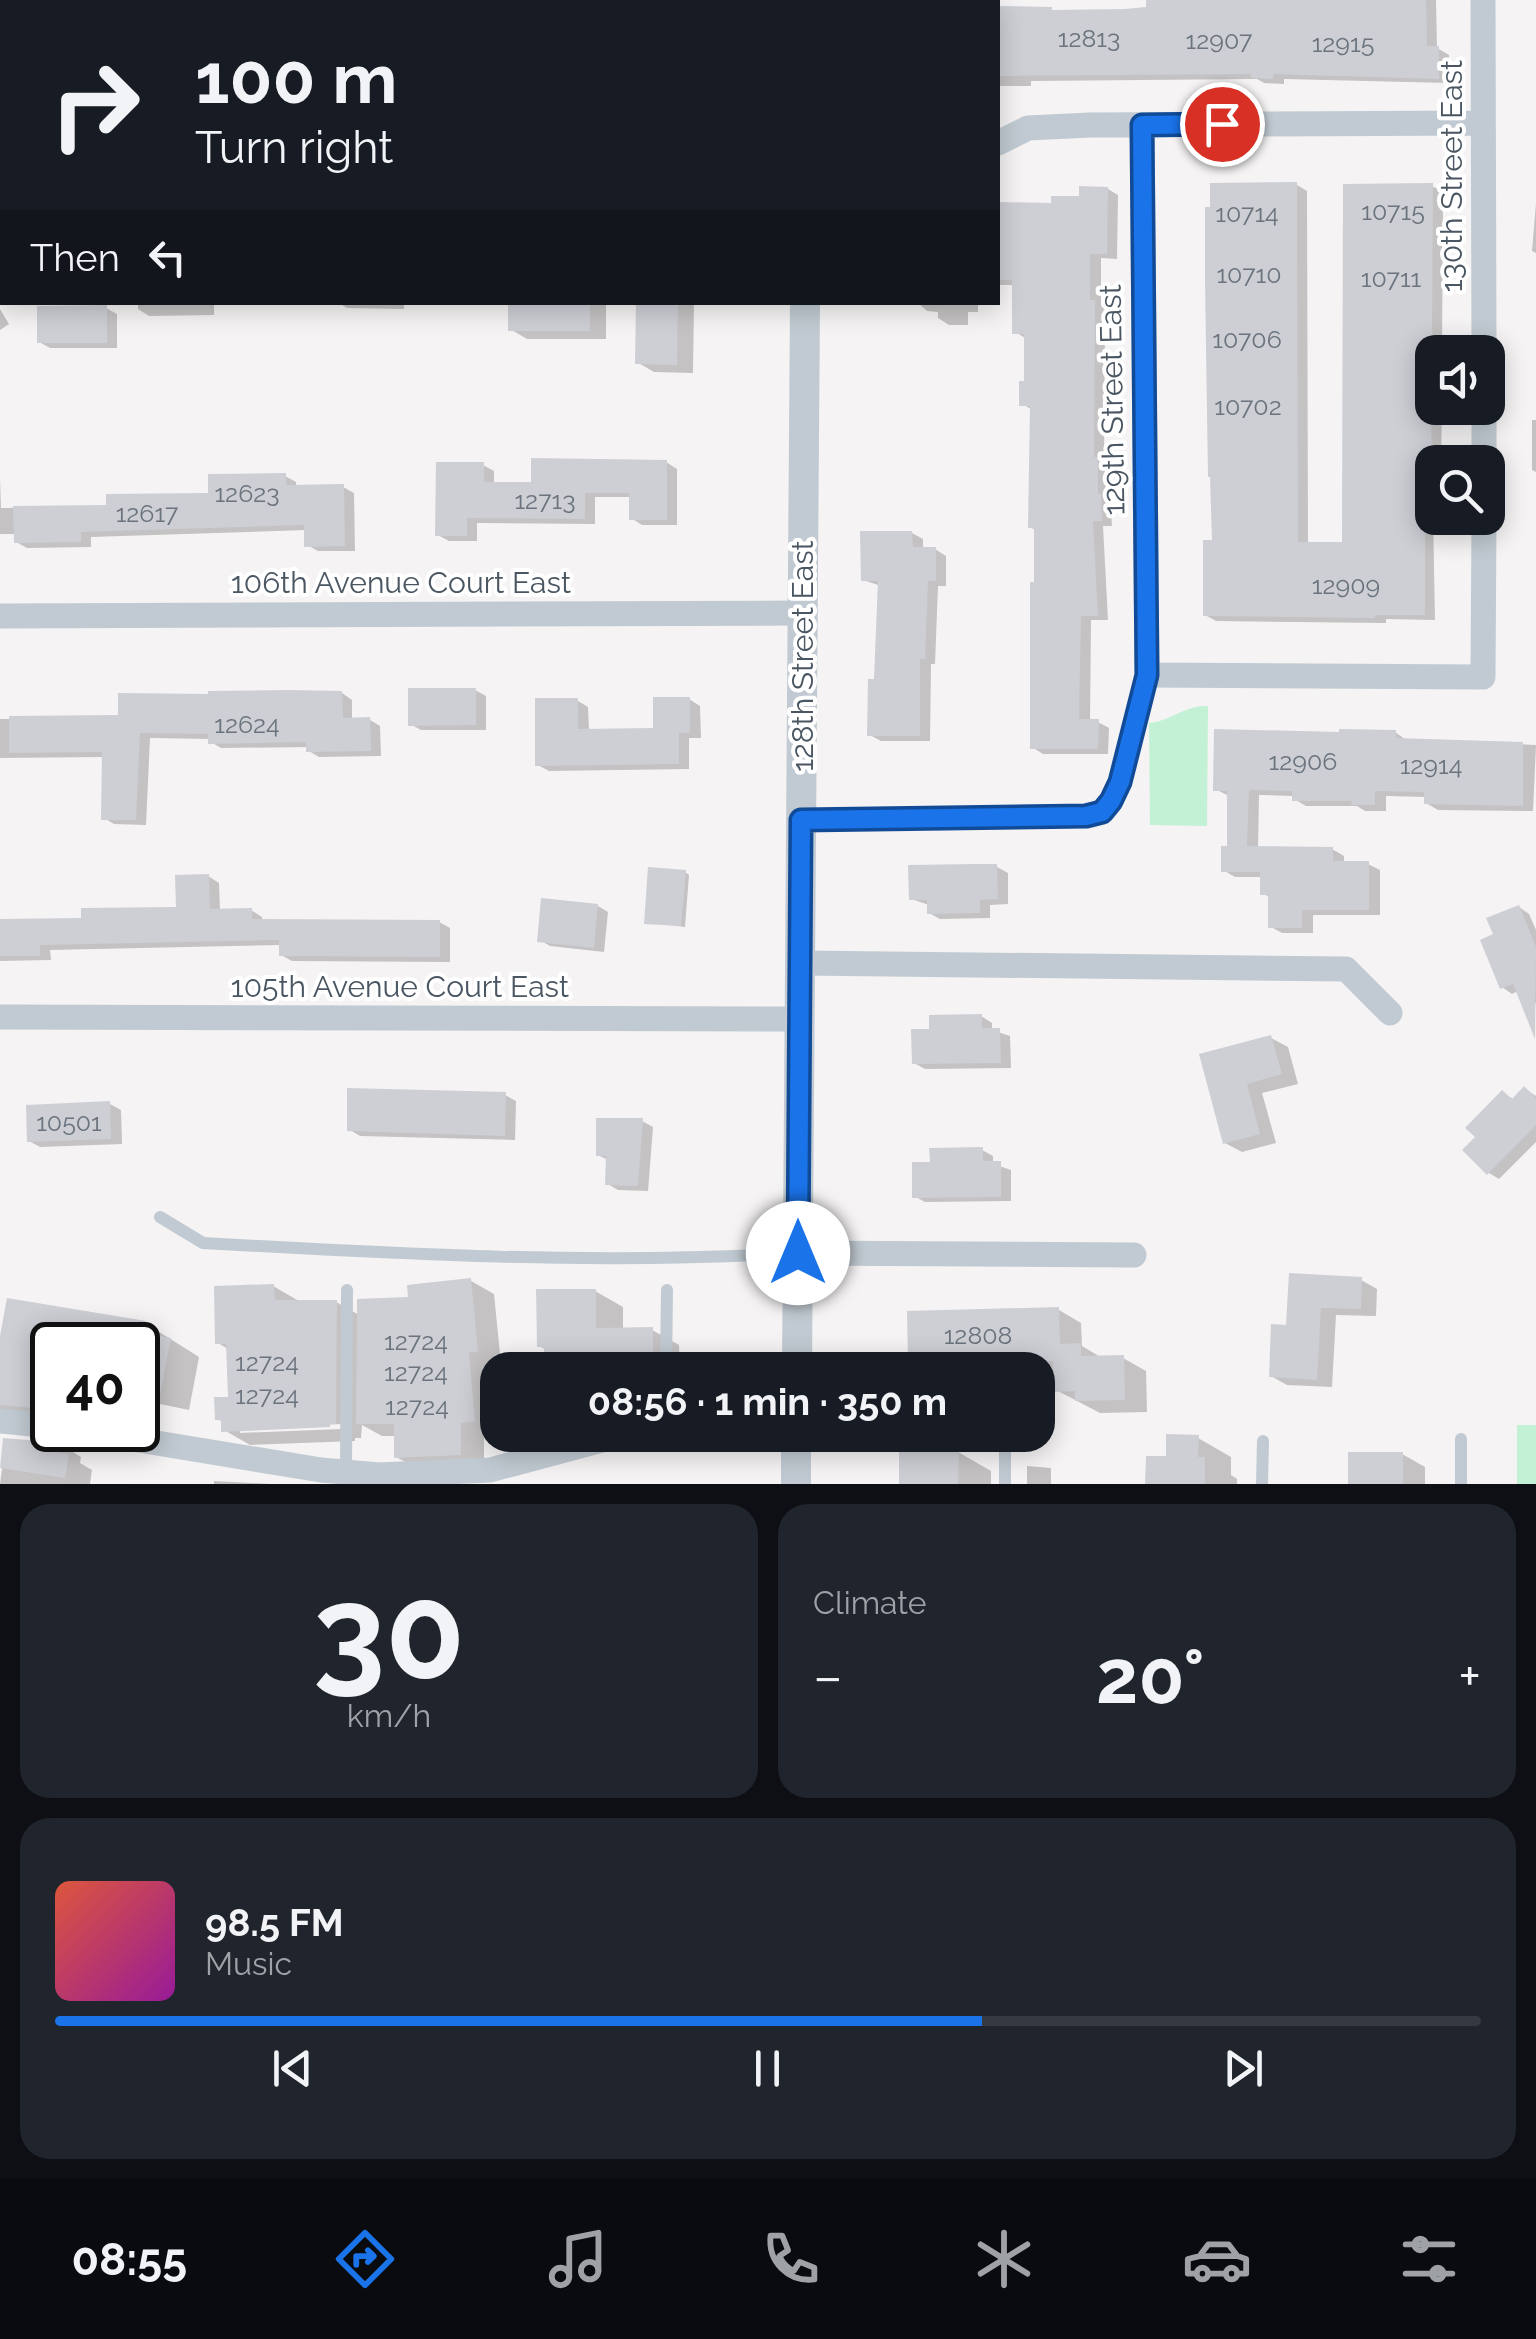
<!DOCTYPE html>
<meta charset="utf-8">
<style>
:root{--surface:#171b24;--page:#20242c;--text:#f1f3f6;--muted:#9ea1a6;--line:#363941;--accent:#1a73e8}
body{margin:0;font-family:Raleway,sans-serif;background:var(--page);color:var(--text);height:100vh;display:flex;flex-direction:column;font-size:38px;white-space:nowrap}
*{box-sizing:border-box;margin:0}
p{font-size:32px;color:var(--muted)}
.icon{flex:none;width:55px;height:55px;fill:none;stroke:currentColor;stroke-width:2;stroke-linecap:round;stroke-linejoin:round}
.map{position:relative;height:1484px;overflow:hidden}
.side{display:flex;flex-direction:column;gap:20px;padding:20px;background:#0d0f14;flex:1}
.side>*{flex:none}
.banner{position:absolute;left:0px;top:0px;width:1000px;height:305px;box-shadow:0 5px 25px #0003;background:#171b24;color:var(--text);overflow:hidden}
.buttons{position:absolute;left:1415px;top:335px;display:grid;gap:20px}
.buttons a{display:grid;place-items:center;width:90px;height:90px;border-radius:20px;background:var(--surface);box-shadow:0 5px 25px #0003;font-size:50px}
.speed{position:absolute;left:30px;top:1322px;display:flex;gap:20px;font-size:50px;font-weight:700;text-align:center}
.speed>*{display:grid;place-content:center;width:130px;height:130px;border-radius:50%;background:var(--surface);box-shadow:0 5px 25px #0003;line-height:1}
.speed .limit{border:5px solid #111;border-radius:15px;background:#fff;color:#111}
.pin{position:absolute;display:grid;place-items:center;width:85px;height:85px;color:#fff;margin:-42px;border:5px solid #fff;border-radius:50%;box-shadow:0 2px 10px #0007}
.me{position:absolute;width:110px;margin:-55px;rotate:0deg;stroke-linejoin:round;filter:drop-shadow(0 0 8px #0008)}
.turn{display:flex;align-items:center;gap:35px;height:210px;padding:0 30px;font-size:45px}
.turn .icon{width:130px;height:130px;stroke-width:2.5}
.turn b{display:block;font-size:70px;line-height:85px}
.then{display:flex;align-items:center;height:95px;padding:0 30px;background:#0003;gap:20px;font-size:38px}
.big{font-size:75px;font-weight:700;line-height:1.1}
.side .card{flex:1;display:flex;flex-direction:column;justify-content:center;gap:15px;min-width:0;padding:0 35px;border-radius:30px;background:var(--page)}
.side .dial{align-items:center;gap:0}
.dial b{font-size:130px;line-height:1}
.song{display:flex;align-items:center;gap:30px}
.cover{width:120px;height:120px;border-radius:15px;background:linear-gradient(135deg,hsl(10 70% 55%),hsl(300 70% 35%))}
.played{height:10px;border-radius:5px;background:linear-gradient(90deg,var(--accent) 65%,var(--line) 65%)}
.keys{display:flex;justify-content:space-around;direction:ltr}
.heat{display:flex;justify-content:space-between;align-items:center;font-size:55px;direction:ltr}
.side .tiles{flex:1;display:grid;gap:20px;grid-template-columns:1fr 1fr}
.card:last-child{grid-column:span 2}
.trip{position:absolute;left:480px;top:1352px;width:575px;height:100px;border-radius:30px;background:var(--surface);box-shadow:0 5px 25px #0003;font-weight:700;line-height:100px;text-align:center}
.tabs{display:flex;height:160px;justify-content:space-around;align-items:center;background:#090b0e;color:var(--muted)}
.tabs .icon{width:70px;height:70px}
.tabs .active{color:var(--accent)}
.tabs b{font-size:45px;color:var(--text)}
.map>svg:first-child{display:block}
.green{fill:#c3f1d5}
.shadow{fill:#0003;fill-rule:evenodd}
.building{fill:#cdcfd5}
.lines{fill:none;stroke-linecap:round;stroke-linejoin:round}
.service{stroke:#c1cad2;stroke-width:12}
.minor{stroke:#c1cad2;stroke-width:25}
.tertiary{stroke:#c1cad2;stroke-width:30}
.route-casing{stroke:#114b97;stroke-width:25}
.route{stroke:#1a73e8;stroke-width:18}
.labels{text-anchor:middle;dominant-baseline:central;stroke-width:8;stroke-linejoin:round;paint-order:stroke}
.number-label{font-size:25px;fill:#6b747e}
.street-label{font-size:30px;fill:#4a5661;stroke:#fff}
</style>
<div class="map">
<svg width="1536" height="1484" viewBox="0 0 1536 1484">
<rect width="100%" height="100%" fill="#f5f3f3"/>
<path class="green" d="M1208,706L1207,826L1150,825L1149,723C1172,721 1184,705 1208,706Z
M1517,1425H1536V1484H1517Z"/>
<path class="shadow" d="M560,0H675V2H560Z
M1204,0H1436L1437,48L1449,55V83L1284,79V84L1264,83L1257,79L1031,81V86H999L998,96V12L1126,11Z
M1297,185L1307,191L1308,544H1345L1432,186L1443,192L1442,352H1432V408H1442L1441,462H1432L1435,620L1386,619V623L1216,621L1205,615L1214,542Z
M1108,189L1118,195L1117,259L1101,258V306L1105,309L1104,464L1108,466L1112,526H1103L1108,620H1091L1090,722H1098L1109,728L1108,754H1043L1032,747L1037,584V531L1030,527L1033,410L1022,404L1027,384V339L1015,332V285H998V205H1053Z
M1536,203V253L1532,251Z
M138,302H214V315L149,316L138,309Z
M337,302H404V309L347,308Z
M510,302H606V339H527L510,329Z
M638,302H694L693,373L654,372L637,362Z
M917,302H978V312H968V325H949L938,318V312L927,311Z
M106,308L117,314V348H50L39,342Z
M0,309L9,324L0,330Z
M1532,420H1536V472L1532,470Z
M666,462L677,469V525H642L631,518V497H595V524L477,523V541H449L438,535L483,465L494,471V484L534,485Z
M285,476L296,482V487H343L354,493L355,551H318L307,545V530L91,537V547L27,548L16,542V534H0V477L1,508L108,507L211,496Z
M912,533L923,539V549H935L946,556V586H938L935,664H931L930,741H881L870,735L877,682L881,586L863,580Z
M475,690L486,696V730H421L410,724Z
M342,693L352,700V720H370L380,726L381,756L319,757L309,751V747L221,748L211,742V739L150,738L146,825L114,824L104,818L105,757L0,758V719L120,718Z
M689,699L700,706L701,738H689V769L549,771L538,765L578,701L588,707L589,731H656Z
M1395,732L1406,740L1536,745L1533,811L1438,810L1426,803V797L1386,796V811H1365L1357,806H1306L1294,799V796L1259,795L1258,849H1332L1344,856V864H1368L1380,870V915H1313V933H1282L1271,927V898L1262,893V877H1235L1223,870L1229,849V796L1215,789L1342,735Z
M997,867L1008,873V904L990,905V918L940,919L929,913V905L911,899Z
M685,872L689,875L685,927L646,922Z
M208,876L219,883L220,911L251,910L262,917V922H439L450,928V962L292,961L281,955V945L50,950L51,960L0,961V921L84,920L178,909Z
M598,906L608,912L604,952L550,946L540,940Z
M1519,907L1529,914L1536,930V1003L1532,1005L1518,991L1512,994L1502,987L1496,936Z
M981,1016L992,1023V1030L1010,1036L1011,1068L925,1069L914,1063L932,1031Z
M1271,1038L1288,1047L1298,1084L1262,1093L1276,1143L1242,1152L1225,1143L1202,1056Z
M1525,1089L1536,1096V1142L1499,1179L1489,1173L1502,1093L1515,1100Z
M505,1095L516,1101L515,1140L360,1136L350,1130Z
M110,1104L121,1110L122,1144L40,1147L29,1141Z
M642,1121L653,1127L648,1191L618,1190L608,1184V1160L598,1155Z
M982,1150L993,1156V1164L1011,1170V1201L925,1202L914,1196L932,1164Z
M1361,1280L1377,1289L1376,1316L1336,1315L1332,1387L1287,1385L1271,1376L1288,1328Z
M471,1281L494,1294L501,1364L492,1365L498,1434L484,1435V1467L420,1470L396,1457L397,1436H382L362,1425L361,1438H355V1441L250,1445L224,1430L223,1422L217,1419L230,1399L228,1349L218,1343L273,1286L299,1301L336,1302L359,1315ZM342,1424V1429L240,1433V1428Z
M595,1291L623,1307V1330H652L679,1345L680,1370H547V1350L539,1346Z
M1059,1310L1081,1323L1082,1346L1102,1358H1123L1146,1371L1147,1412L1100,1413L1056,1390L1055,1373H1038V1370H922L910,1363Z
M145,1323L199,1357L189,1410L160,1404L138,1392V1345H52V1422L0,1413V1349Z
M1198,1438L1231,1457V1475L1237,1479V1484H1148L1168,1459Z
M6,1440L58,1443L81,1457L80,1463L92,1470L90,1484H0Z
M958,1452L991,1471V1484H901Z
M1402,1454L1425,1467V1484H1350Z
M1027,1466L1051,1468V1484H1027Z
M214,1481L271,1484H214Z"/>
<path class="building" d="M1146,0H1426L1427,46H1439V79L1274,74L1273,79L1251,78V74L999,76L1000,6L1052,7V10L1125,9L1146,7Z
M1297,182L1298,542H1342L1343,184L1433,183L1431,507H1425V615H1375V618L1203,616V540H1212L1210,477H1208L1205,280V207H1210V183Z
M1079,186L1108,187L1107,254H1090V300H1095L1094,457H1098V494H1101L1102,521H1093L1098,616H1081L1079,719H1099L1098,749H1030V582H1034V528H1028L1030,406H1019V381H1024V334H1012V280H998V202L1051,203V196H1079Z
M508,302H590V331H508Z
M636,302H678L677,365L635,364Z
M107,305V343H37V306Z
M531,458L667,460V520H629V493H585V519L467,518V536H435L436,462H484V482H531Z
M286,473V485L344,484L345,546L304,547V525L81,532V542L14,543L13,506L106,505V494L208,493V474Z
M860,531H912L913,547H936V581H928L925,659H920V736H867L868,679H874L878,581H861Z
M408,688H476V725L408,726Z
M286,690L342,691L343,718L370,717L371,751L306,752V742L208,744V734L140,733L136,820H101L102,752L9,753V716L118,715V693L208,694V691Z
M653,697H690V733H679V764L535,766V698H578V729L653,728Z
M1214,729L1339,732V729L1396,730V738L1523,742V806L1424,804V792L1375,791V805H1351L1352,801H1292V791L1249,790L1247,846L1333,847V861H1369V910H1302V928H1268V895H1260V872H1221V846H1227V791H1213Z
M975,864H997L998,899L980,900V913L927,914V900H909L908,865Z
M648,867L686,870L681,926L644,924Z
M209,874L210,909L252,908V919L440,920V957L279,956V940L40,945V956H0V919L81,918V908L176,907L175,875Z
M541,898L598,904L594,948L537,942Z
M1519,905L1536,947L1535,1039L1513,984L1500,989L1480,940L1493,934L1486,918Z
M982,1014V1028H1000L1001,1063L912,1064L911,1029H929V1015Z
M1271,1035L1282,1074L1247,1084L1260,1134L1223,1144L1199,1054Z
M1524,1086L1536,1098V1125L1487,1175L1462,1150L1475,1137L1465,1128L1502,1090L1512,1099Z
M347,1088L506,1092L505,1136L347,1131Z
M110,1101L111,1139L27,1142L26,1105Z
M596,1118H643L638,1186L605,1185L606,1156H596Z
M983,1147V1161H1001V1197L912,1198V1162H930L929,1148Z
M1289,1273L1362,1277L1361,1309L1321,1308L1317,1380L1269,1377L1271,1324L1286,1325Z
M471,1278L478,1352H469L475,1421L461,1423V1455L394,1458V1424H356L357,1299L408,1297L407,1285Z
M274,1284L275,1300H337L336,1424H330V1427L221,1432V1420H215L214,1397H228L226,1344H215L214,1286Z
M536,1289H596V1328L653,1327V1370H550V1365H544V1347H537Z
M7,1298L146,1321L144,1333L171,1338L160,1395L138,1390V1345H52V1410L0,1405V1336Z
M1059,1307L1060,1344L1081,1343V1356L1124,1355L1125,1400L1075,1401V1391L1054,1392L1053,1361L908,1364L907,1311Z
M1166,1434L1199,1435L1198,1457H1205V1484H1145L1146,1456H1166Z
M3,1438L52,1442V1451L69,1454L65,1478L0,1468Z
M899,1449L959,1450L958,1484H899Z
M1348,1452H1403V1484H1348Z"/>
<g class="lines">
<path class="service" d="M803,820L1087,816C1088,816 1101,812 1102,811C1122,798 1140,702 1147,675
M160,1217L203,1243C400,1254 598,1265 795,1253
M666,1370L667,1290
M1005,1438V1484
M346,1472L347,1290
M1262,1484L1263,1441
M1461,1484V1439"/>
<path class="minor" d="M1483,0L1484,352
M1142,125L1147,675L1483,677L1484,518
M998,143L1028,128L1090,125L1483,123
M1484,408V462
M0,616L802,613
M800,963L1346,969L1390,1013
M0,1017L799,1019
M798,1253L1134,1255
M0,1421L52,1426
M78,1430L321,1470L379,1475L490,1470L621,1435"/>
<path class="tertiary" d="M805,0V2
M797,1370L805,302
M796,1484V1435"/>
</g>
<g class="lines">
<g class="route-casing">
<path id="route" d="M798,1253L801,820L1086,816L1102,812L1111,801L1120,782L1147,675L1142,125L1222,124"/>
</g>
<use href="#route" class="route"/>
</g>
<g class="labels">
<g class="number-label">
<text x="1089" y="38">12813</text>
<text x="1219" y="40">12907</text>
<text x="1343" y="43">12915</text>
<text x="1393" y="211">10715</text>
<text x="1247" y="213">10714</text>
<text x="1249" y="274">10710</text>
<text x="1391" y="278">10711</text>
<text x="1247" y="339">10706</text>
<text x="1248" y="406">10702</text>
<text x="247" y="493">12623</text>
<text x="545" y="500">12713</text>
<text x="147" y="513">12617</text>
<text x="1346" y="585">12909</text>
<text x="247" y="724">12624</text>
<text x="1303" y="761">12906</text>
<text x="1431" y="765">12914</text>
<text x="69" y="1122">10501</text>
<text x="978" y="1335">12808</text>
<text x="416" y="1341">12724</text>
<text x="267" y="1362">12724</text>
<text x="416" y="1372">12724</text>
<text x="267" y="1395">12724</text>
<text x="417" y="1406">12724</text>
</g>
<g class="street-label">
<text transform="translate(1451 176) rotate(-90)">130th Street East</text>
<text transform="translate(1112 400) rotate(-91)">129th Street East</text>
<text x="401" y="582">106th Avenue Court East</text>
<text transform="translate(802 656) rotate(-90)">128th Street East</text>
<text x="400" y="986">105th Avenue Court East</text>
</g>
</g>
</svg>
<div class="buttons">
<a><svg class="icon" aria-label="sound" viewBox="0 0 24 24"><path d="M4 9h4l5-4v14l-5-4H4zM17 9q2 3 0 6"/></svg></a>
<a><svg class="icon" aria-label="search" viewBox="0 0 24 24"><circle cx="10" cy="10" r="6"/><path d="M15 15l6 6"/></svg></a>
</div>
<div class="speed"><div class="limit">40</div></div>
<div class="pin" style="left:1222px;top:124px;background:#d93025"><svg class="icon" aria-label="arrive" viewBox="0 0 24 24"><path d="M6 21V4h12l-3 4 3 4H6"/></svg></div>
<svg class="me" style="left:798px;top:1253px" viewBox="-20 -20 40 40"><circle r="19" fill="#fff"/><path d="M0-13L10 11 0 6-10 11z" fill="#1a73e8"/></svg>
<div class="trip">08:56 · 1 min · 350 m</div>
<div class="banner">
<div class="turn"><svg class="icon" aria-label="right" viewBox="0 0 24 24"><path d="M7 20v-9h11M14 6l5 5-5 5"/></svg><div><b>100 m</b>Turn right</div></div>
<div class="then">Then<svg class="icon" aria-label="left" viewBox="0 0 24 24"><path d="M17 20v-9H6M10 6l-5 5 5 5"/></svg></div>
</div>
</div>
<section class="side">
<div class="tiles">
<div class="card dial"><b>30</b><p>km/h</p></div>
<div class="card"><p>Climate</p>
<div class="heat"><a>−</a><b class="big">20°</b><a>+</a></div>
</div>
<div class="card">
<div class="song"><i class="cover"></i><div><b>98.5 FM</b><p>Music</p></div></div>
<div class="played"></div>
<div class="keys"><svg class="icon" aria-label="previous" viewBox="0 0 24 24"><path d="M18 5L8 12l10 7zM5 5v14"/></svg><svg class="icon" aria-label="pause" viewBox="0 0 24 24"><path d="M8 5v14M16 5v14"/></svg><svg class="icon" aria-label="next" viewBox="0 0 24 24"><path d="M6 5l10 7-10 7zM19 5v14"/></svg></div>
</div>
</div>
</section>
<nav class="tabs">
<b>08:55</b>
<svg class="icon active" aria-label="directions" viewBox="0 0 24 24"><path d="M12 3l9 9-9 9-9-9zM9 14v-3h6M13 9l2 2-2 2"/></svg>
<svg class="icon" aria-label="music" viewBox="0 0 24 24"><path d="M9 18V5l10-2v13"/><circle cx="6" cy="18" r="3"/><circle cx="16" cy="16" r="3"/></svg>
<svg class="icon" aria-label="phone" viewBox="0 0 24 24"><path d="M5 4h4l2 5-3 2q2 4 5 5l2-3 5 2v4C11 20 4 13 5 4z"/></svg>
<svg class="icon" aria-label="climate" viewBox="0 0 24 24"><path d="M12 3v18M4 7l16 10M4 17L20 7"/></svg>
<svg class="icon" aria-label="car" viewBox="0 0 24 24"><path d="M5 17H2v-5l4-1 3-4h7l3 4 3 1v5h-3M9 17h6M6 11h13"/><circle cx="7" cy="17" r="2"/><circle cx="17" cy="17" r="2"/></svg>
<svg class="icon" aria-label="filters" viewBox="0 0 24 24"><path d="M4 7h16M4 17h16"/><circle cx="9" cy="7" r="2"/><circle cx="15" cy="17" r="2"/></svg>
</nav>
